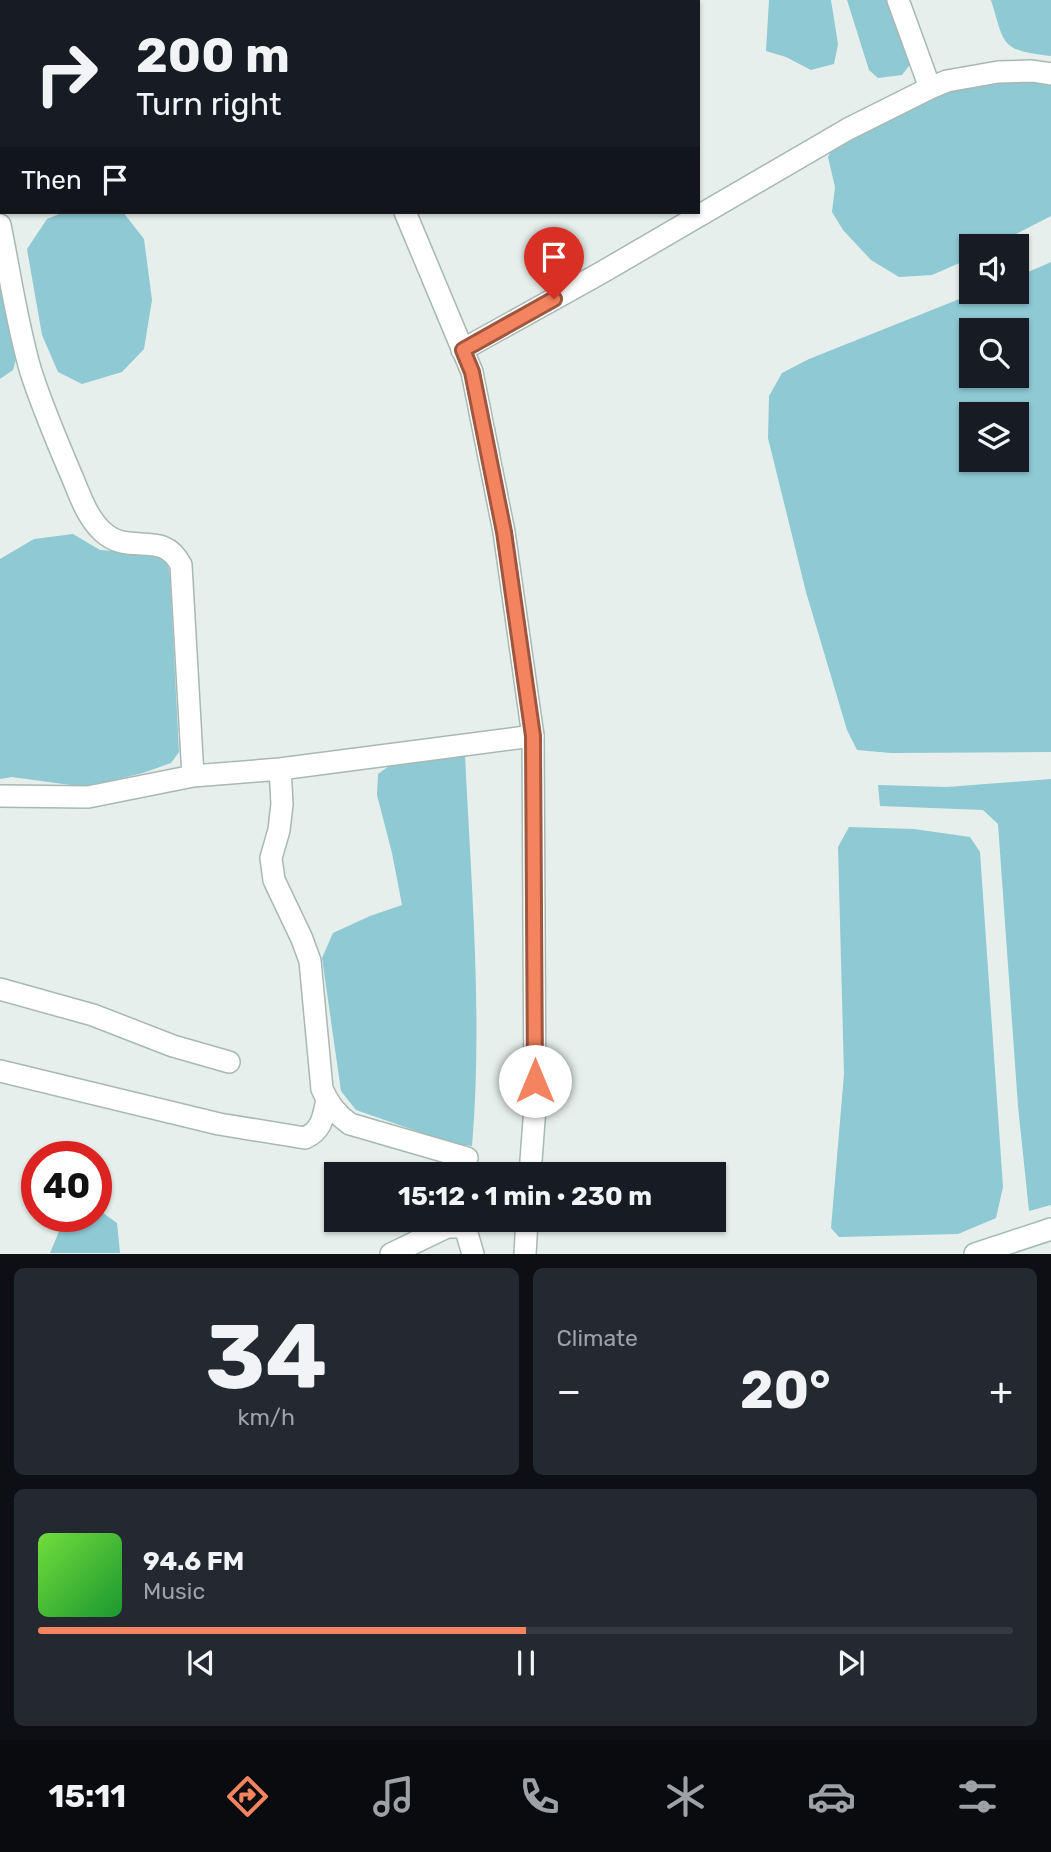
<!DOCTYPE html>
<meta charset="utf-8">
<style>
:root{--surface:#171b24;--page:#242831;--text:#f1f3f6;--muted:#9ea1a6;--line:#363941;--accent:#f4845f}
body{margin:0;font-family:Rubik,sans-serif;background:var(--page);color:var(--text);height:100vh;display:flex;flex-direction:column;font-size:26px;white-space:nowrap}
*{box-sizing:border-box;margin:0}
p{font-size:23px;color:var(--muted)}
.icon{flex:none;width:38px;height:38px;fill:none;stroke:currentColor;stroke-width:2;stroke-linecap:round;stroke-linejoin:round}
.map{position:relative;height:1254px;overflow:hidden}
.drawer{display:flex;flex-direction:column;gap:14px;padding:14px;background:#0d0f14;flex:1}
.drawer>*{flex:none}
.banner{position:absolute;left:0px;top:0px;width:700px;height:214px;box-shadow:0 2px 5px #0004;background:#171b24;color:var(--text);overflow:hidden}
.fabs{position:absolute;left:959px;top:234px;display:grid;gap:14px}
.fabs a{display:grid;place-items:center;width:70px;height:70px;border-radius:0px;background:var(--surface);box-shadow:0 2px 5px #0004;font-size:35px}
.speed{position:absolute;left:21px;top:1141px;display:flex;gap:14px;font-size:35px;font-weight:700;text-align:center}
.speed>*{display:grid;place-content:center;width:91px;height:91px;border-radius:50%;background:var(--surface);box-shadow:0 2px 5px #0004;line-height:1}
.speed .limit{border:10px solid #d22;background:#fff;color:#111}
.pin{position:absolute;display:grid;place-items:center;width:60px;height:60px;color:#fff;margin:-72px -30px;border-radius:50% 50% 50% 0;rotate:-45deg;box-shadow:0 0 7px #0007}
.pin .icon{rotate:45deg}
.me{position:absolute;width:77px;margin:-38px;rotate:0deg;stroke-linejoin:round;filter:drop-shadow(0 0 5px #0008)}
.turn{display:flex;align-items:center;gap:24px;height:147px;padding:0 21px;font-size:32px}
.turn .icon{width:91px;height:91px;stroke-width:2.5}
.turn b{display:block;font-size:49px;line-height:60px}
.then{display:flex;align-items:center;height:66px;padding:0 21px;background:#0003;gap:14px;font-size:26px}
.big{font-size:52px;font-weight:700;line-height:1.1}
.drawer .widget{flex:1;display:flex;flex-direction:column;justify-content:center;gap:10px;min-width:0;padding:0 24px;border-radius:10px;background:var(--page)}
.drawer .dial{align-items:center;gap:0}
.dial b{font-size:91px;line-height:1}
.song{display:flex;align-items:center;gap:21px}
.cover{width:84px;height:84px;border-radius:10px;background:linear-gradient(135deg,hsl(100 70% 55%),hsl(130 70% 35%))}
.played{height:7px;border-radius:4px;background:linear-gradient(90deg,var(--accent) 50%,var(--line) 50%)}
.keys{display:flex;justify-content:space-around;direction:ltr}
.heat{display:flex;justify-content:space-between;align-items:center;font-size:38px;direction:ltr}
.drawer .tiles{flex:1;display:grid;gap:14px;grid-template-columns:1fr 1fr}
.widget:last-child{grid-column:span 2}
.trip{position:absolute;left:324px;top:1162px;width:402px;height:70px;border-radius:0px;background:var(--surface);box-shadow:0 2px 5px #0004;font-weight:700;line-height:70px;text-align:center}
.dock{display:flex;height:112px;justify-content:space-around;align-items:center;background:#090b0e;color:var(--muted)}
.dock .icon{width:49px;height:49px}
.dock .selected{color:var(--accent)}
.dock b{font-size:32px;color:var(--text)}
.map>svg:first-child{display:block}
.water{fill:#8ec9d4;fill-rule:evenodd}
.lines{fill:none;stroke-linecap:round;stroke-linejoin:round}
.minor-casing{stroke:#a8b8b2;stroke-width:24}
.tertiary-casing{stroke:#a8b8b2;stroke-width:24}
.secondary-casing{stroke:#a4bbb3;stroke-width:24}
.minor{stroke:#fff;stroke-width:21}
.tertiary{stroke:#fff;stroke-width:21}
.secondary{stroke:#fff;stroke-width:21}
.route-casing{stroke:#9f563e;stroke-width:18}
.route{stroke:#f4845f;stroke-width:12}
</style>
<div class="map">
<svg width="1051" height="1254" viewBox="0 0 1051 1254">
<rect width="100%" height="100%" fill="#e6efeb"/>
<path class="water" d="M769,0H831L838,44L834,64L811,70L786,57L766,51Z
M847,0H899L919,53L902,75L878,78L869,70Z
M991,0H1051V56C1000,50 1005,46 991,0Z
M1051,77V216L991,247H971V258L932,275L899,277L871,260L843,230L832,212L835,187L828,157L832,149L928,97L966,83Z
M64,212H123L144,239L152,300L144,349L122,372L82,384L58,372L42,335L27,249L47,219Z
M1051,262V752L891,753L857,750L847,730L806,592L768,438L769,396L782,373L809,359L977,292H1017V277ZM971,331H1017V376H971ZM971,415H1017V460H971Z
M0,273L22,338L13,370L0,379Z
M73,534L100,550L146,553L167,558L170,577L179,752L171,763L143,773L85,787L12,777L0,779V559L34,539Z
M465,754C471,885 483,1015 472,1146L451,1143L356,1110L341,1091L322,958L333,933L370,916L402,905L392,853L377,795L378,774L400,758Z
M1051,779V1205L1029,1211L1018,1106L998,824L983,810L880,806L878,785L947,787Z
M849,827L914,829L970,837L980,852L1003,1187L996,1218L958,1234L839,1237L831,1228L844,1074L838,847Z
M96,1212L103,1213L117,1223L120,1253H50L60,1229L74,1216H96Z"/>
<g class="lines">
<g class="minor-casing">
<path id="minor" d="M898,0L930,88
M213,2L216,0
M654,2L659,0
M0,123L2,122
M0,225C10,274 17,325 31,372C42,406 56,439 70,472C79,492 86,517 103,532C130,557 162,528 181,565L193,776
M462,350L599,274L848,129L930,88L947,81L998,72L1032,71L1051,74
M280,769L282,804L279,830L271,858L274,880L302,939L310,961L322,1089C329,1104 336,1114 350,1124L467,1158
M0,796L88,797L193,776L280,769L533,736
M0,989L93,1015L173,1046L229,1062
M0,1071L219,1124L305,1138C322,1130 323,1118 327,1100
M391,1254L447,1227H465L473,1254"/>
</g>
<g class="tertiary-casing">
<path id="tertiary" d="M307,0L308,2
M405,212L472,372L504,532L533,736L535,1107L530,1174
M525,1254L527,1220"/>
</g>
<g class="secondary-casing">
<path id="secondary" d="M975,1254L1051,1229"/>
</g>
<use href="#minor" class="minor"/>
<use href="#tertiary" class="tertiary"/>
<use href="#secondary" class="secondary"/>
</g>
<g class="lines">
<g class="route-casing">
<path id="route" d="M535,1081L533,736L504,532L472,372L463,350L554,299"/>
</g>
<use href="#route" class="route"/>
</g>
</svg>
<div class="fabs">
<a><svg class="icon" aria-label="sound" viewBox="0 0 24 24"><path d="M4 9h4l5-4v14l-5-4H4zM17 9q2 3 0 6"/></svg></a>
<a><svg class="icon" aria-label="search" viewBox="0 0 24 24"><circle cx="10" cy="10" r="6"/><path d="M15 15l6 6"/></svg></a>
<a><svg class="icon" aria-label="layers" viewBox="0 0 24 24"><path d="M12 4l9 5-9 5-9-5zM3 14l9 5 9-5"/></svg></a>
</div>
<div class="speed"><div class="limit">40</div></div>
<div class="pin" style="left:554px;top:299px;background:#d93025"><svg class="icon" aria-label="arrive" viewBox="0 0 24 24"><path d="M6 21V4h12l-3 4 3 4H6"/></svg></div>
<svg class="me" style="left:535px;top:1081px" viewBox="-20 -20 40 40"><circle r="19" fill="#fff"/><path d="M0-13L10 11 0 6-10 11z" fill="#f4845f"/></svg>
<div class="trip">15:12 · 1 min · 230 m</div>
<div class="banner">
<div class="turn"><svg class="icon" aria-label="right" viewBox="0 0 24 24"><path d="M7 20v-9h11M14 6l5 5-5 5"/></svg><div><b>200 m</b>Turn right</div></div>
<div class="then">Then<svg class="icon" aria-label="arrive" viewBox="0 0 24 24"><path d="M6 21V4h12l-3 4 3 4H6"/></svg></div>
</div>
</div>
<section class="drawer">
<div class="tiles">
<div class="widget dial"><b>34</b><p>km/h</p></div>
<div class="widget"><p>Climate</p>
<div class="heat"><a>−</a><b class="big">20°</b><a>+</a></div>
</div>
<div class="widget">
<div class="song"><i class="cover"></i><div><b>94.6 FM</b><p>Music</p></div></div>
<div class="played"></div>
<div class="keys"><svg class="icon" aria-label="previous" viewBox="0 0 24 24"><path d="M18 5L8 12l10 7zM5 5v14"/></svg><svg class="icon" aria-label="pause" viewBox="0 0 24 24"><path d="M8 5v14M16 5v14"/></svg><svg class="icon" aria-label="next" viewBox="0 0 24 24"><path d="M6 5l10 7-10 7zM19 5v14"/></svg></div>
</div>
</div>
</section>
<nav class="dock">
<b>15:11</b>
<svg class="icon selected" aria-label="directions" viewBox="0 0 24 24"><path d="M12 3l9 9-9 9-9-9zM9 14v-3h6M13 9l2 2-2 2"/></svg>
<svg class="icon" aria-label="music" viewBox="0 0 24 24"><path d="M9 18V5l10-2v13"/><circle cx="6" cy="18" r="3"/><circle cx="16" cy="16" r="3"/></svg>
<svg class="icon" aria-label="phone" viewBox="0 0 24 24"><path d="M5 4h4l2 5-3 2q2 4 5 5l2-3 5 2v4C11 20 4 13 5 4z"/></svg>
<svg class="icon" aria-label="climate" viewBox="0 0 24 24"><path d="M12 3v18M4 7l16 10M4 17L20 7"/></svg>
<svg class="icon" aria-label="car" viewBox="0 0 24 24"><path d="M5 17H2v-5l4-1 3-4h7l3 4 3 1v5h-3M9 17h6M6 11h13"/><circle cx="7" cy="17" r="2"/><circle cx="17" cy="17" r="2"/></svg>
<svg class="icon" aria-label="filters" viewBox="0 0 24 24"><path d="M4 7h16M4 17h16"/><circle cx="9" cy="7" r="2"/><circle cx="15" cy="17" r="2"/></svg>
</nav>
